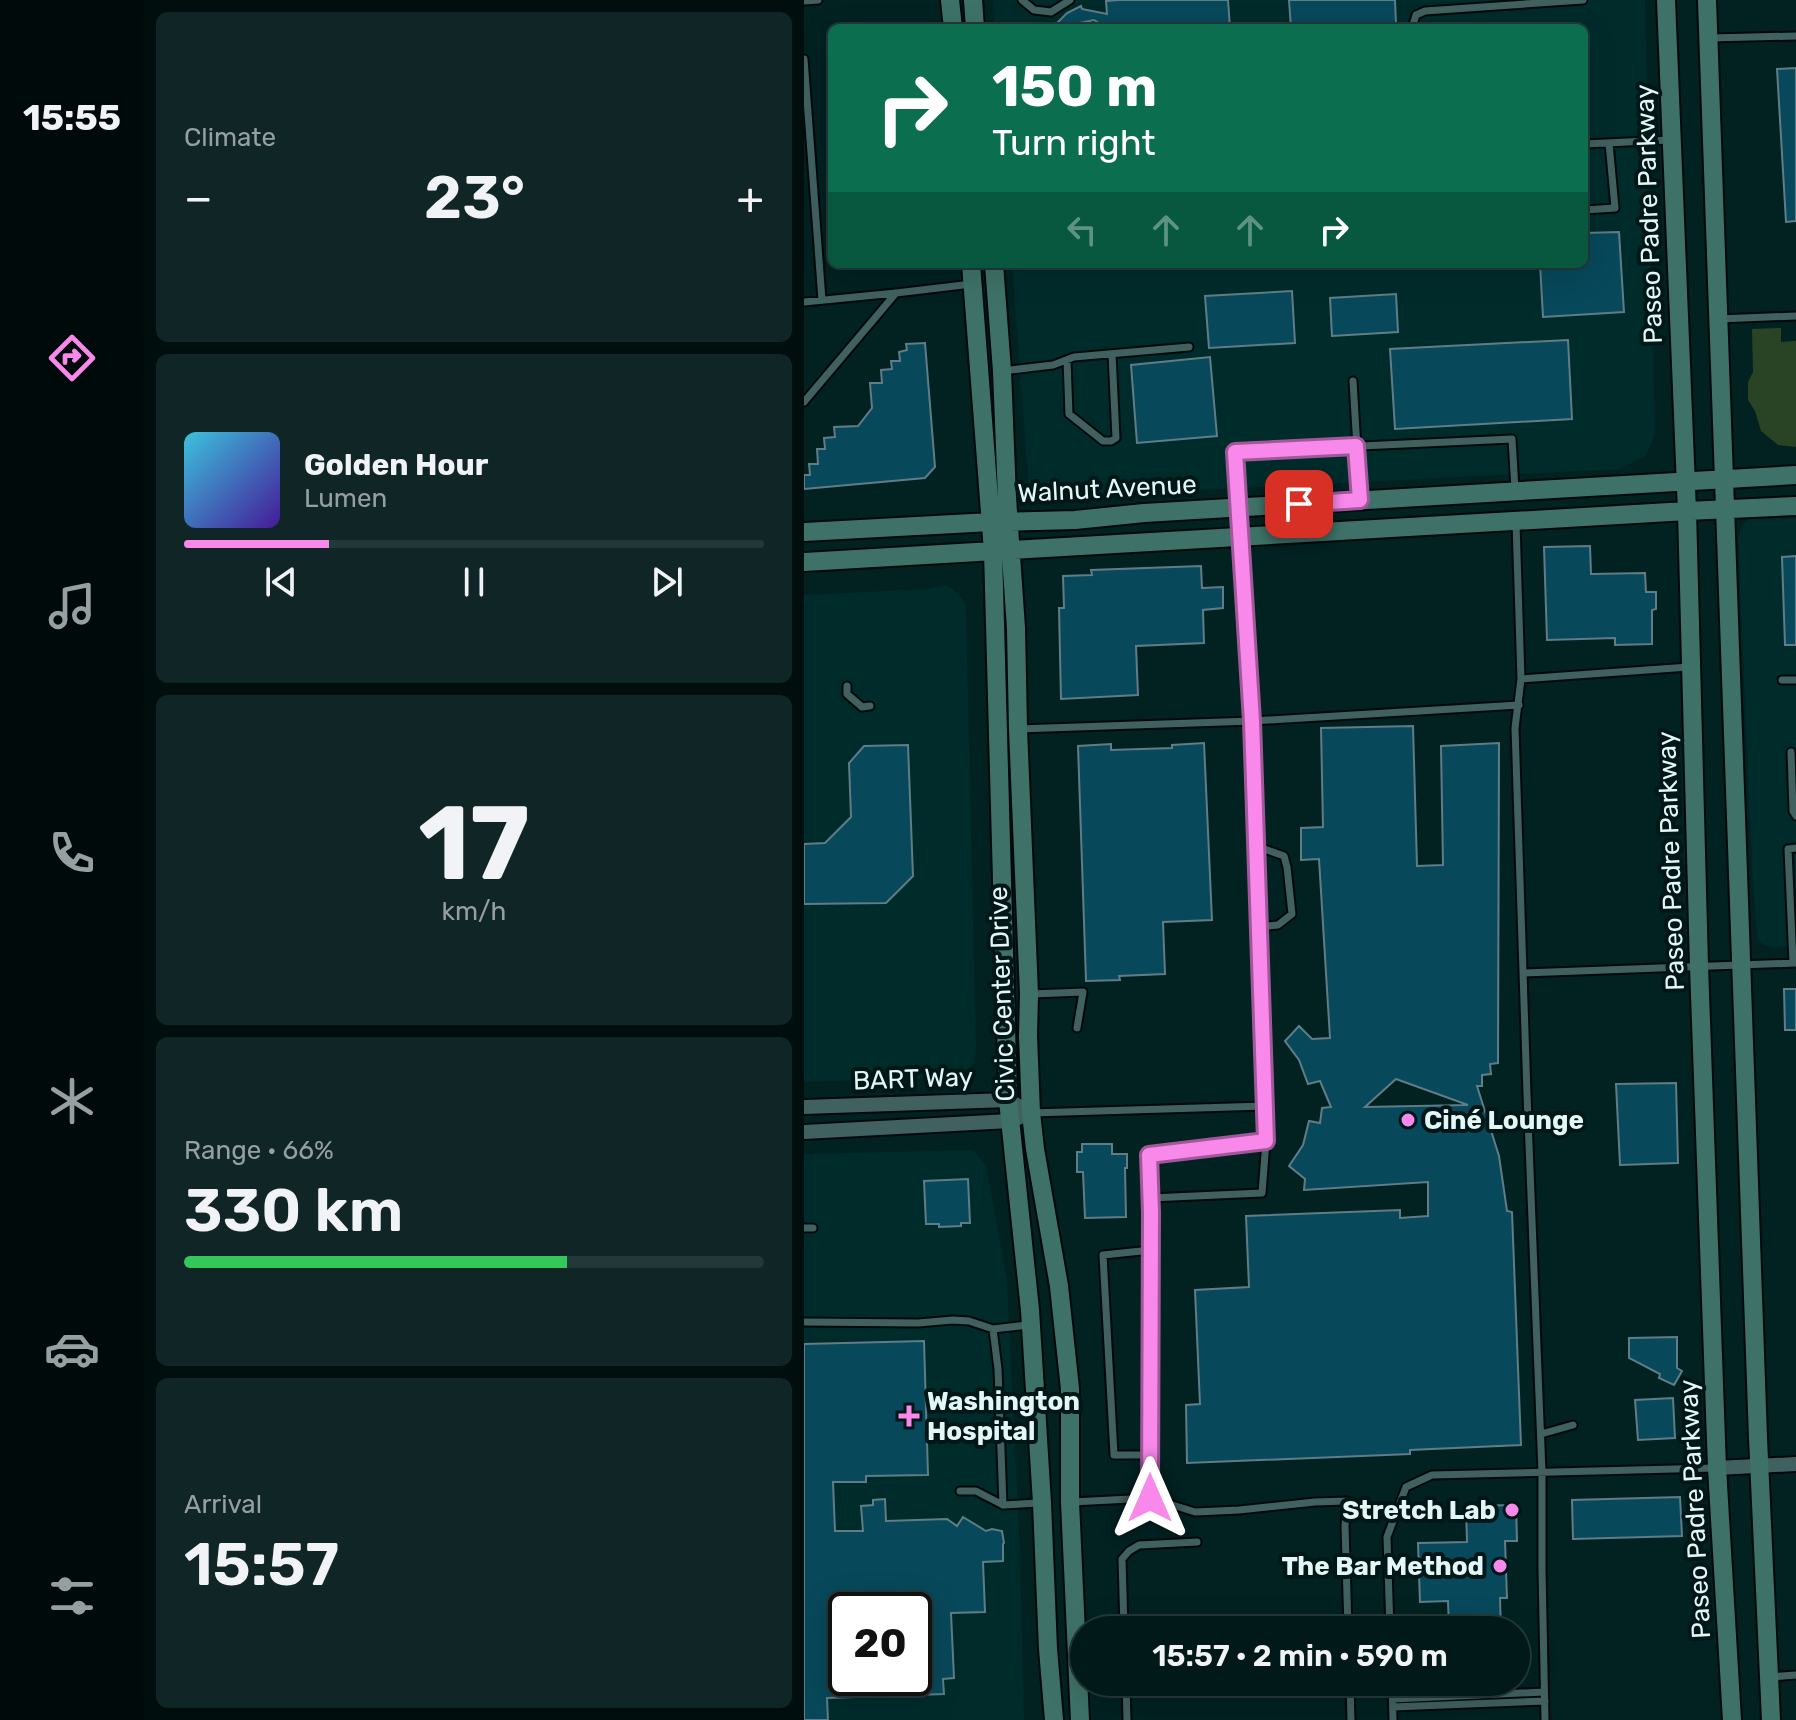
<!DOCTYPE html>
<meta charset="utf-8">
<style>
:root{--surface:#021919;--page:#102626;--text:#f1f3f6;--muted:#96a0a2;--line:#233838;--accent:#f888ea}
body{margin:0;font-family:Rubik,sans-serif;background:var(--page);color:var(--text);height:100vh;display:flex;flex-direction:column;font-size:30px;white-space:nowrap}
*{box-sizing:border-box;margin:0}
p{font-size:26px;color:var(--muted)}
.icon{flex:none;width:44px;height:44px;fill:none;stroke:currentColor;stroke-width:2;stroke-linecap:round;stroke-linejoin:round}
.map{position:relative;flex:1;overflow:hidden}
.details{display:flex;flex-direction:column;gap:12px;padding:12px;background:#010e0e;width:660px}
.details>*{flex:none}
.banner{position:absolute;left:24px;top:24px;width:760px;height:244px;border-radius:12px;box-shadow:0 8px 32px #0002,0 0 0 2px var(--line);background:#0b6e4f;color:#fff;overflow:hidden}
.speed{position:absolute;left:24px;top:1592px;display:flex;gap:16px;font-size:40px;font-weight:700;text-align:center}
.speed>*{display:grid;place-content:center;width:104px;height:104px;border-radius:50%;background:var(--surface);box-shadow:0 8px 32px #0002,0 0 0 2px var(--line);line-height:1}
.speed .limit{border:4px solid #111;border-radius:12px;background:#fff;color:#111}
.pin{position:absolute;display:grid;place-items:center;width:68px;height:68px;color:#fff;margin:-34px;border-radius:16px;box-shadow:0 4px 12px #0006}
.me{position:absolute;width:88px;margin:-44px;rotate:0deg;stroke-linejoin:round;filter:drop-shadow(0 0 6px #0008)}
.turn{display:flex;align-items:center;gap:28px;height:168px;padding:0 32px;font-size:36px}
.turn .icon{width:104px;height:104px;stroke-width:2.5}
.turn b{display:block;font-size:56px;line-height:68px}
.lanes{display:flex;align-items:center;height:76px;padding:0 32px;background:#0003;justify-content:center;gap:40px;direction:ltr}
.lanes .off{opacity:.35}
.big{font-size:60px;font-weight:600;line-height:1.1}
.details .tile{flex:1;display:flex;flex-direction:column;justify-content:center;gap:12px;min-width:0;padding:0 28px;border-radius:12px;background:var(--page)}
.details .dial{align-items:center;gap:0}
.dial b{font-size:104px;line-height:1}
.song{display:flex;align-items:center;gap:24px}
.cover{width:96px;height:96px;border-radius:12px;background:linear-gradient(135deg,hsl(190 70% 55%),hsl(260 70% 35%))}
.played{height:8px;border-radius:4px;background:linear-gradient(90deg,var(--accent) 25%,var(--line) 25%)}
.keys{display:flex;justify-content:space-around;direction:ltr}
.heat{display:flex;justify-content:space-between;align-items:center;font-size:44px;direction:ltr}
.charge{height:12px;border-radius:6px;background:linear-gradient(90deg,#34c759 66%,var(--line) 0)}
.trip{position:absolute;left:266px;top:1616px;width:460px;height:80px;border-radius:40px;background:var(--surface);box-shadow:0 8px 32px #0002,0 0 0 2px var(--line);font-weight:600;line-height:80px;text-align:center}
main{display:flex;flex:1;min-height:0}
.dock{display:flex;flex-direction:column;width:144px;justify-content:space-around;align-items:center;background:#010a0a;color:var(--muted)}
.dock .icon{width:56px;height:56px}
.dock .selected{color:var(--accent)}
.dock b{font-size:36px;color:var(--text)}
.map>svg:first-child{display:block}
.built{fill:#002b2b;fill-rule:evenodd}
.park{fill:#294325}
.building{fill:#07485a;stroke:#607c87;stroke-width:2;fill-rule:evenodd}
.lines{fill:none;stroke-linecap:round;stroke-linejoin:round}
.lane-casing{stroke:#00090a;stroke-width:11}
.street-casing{stroke:#00090a;stroke-width:18}
.secondary-casing{stroke:#00090a;stroke-width:22}
.lane{stroke:#416060;stroke-width:7}
.street{stroke:#416060;stroke-width:14}
.secondary{stroke:#3e7268;stroke-width:18}
.route-casing{stroke:#a15898;stroke-width:20}
.route{stroke:#f888ea;stroke-width:14}
.poi-dot{fill:#f888ea;stroke:#001718;stroke-width:3}
.labels{text-anchor:middle;dominant-baseline:central;stroke-width:8;stroke-linejoin:round;paint-order:stroke}
.street-label{font-size:26px;fill:#e5f6f6;stroke:#001718}
.poi-label{font-size:26px;font-weight:bold;fill:#e5f6f6;stroke:#001718;text-anchor:start}
</style>
<main>
<nav class="dock">
<b>15:55</b>
<svg class="icon selected" aria-label="directions" viewBox="0 0 24 24"><path d="M12 3l9 9-9 9-9-9zM9 14v-3h6M13 9l2 2-2 2"/></svg>
<svg class="icon" aria-label="music" viewBox="0 0 24 24"><path d="M9 18V5l10-2v13"/><circle cx="6" cy="18" r="3"/><circle cx="16" cy="16" r="3"/></svg>
<svg class="icon" aria-label="phone" viewBox="0 0 24 24"><path d="M5 4h4l2 5-3 2q2 4 5 5l2-3 5 2v4C11 20 4 13 5 4z"/></svg>
<svg class="icon" aria-label="climate" viewBox="0 0 24 24"><path d="M12 3v18M4 7l16 10M4 17L20 7"/></svg>
<svg class="icon" aria-label="car" viewBox="0 0 24 24"><path d="M5 17H2v-5l4-1 3-4h7l3 4 3 1v5h-3M9 17h6M6 11h13"/><circle cx="7" cy="17" r="2"/><circle cx="17" cy="17" r="2"/></svg>
<svg class="icon" aria-label="filters" viewBox="0 0 24 24"><path d="M4 7h16M4 17h16"/><circle cx="9" cy="7" r="2"/><circle cx="15" cy="17" r="2"/></svg>
</nav>
<section class="details">
<div class="tile"><p>Climate</p>
<div class="heat"><a>−</a><b class="big">23°</b><a>+</a></div>
</div>
<div class="tile">
<div class="song"><i class="cover"></i><div><b>Golden Hour</b><p>Lumen</p></div></div>
<div class="played"></div>
<div class="keys"><svg class="icon" aria-label="previous" viewBox="0 0 24 24"><path d="M18 5L8 12l10 7zM5 5v14"/></svg><svg class="icon" aria-label="pause" viewBox="0 0 24 24"><path d="M8 5v14M16 5v14"/></svg><svg class="icon" aria-label="next" viewBox="0 0 24 24"><path d="M6 5l10 7-10 7zM19 5v14"/></svg></div>
</div>
<div class="tile dial"><b>17</b><p>km/h</p></div>
<div class="tile"><p>Range · 66%</p><b class="big">330 km</b><div class="charge"></div></div>
<div class="tile"><p>Arrival</p><b class="big">15:57</b></div>
</section>
<div class="map">
<svg width="992" height="1720" viewBox="0 0 992 1720">
<rect width="100%" height="100%" fill="#022121"/>
<path class="built" d="M189,0H841L851,434L842,456L815,469L236,498L225,492L208,264H780V28H191Z
M992,518V946L971,947L960,945L954,939L948,872L934,538L938,526L945,519Z
M142,585L149,589L161,602L162,608L172,1051L170,1063L158,1077L0,1082V595L124,589Z
M169,1150L182,1165L203,1280L216,1552L220,1720H0V1154ZM42,1610H110V1678H42Z"/>
<path class="park" d="M977,328V342L992,341V447L974,445L957,431L951,411L944,400V382L949,372L948,329Z"/>
<path class="building" d="M315,0H424L426,28H303L290,20L276,23L269,28H248L263,13L277,6L278,9L303,14L302,1Z
M485,0H591L592,25L487,28Z
M992,68V221L982,222L973,69Z
M815,232L820,312L739,317L736,264H780V233Z
M488,291L491,343L405,348L401,296Z
M592,294L594,332L528,336L526,298Z
M764,340L768,419L591,429L586,349Z
M121,343L131,467L121,478L0,489V475H6L5,464H14L13,449H21L20,438L31,437L30,427L54,426L68,408L66,383H78L77,370L88,369L87,361H96L95,352L103,350L102,344Z
M406,357L413,436L333,443L327,365Z
M786,546L787,574L841,573L842,592H852V609L848,610V644L811,645V638L743,640L740,547Z
M992,556V645H981L978,557Z
M397,566L398,588L419,587V608L399,610L400,643L332,646L334,695L257,699L255,608H260L259,576L288,575L287,570Z
M609,726L613,866L639,865L637,746L695,743L694,1063L686,1064L687,1074L678,1075V1086H673L695,1156L703,1211L708,1212L717,1445L606,1450V1454L383,1463L382,1405L396,1404L391,1290L445,1287L442,1216L596,1210V1218L624,1216V1182L500,1190L501,1179L485,1166L499,1145L505,1121L516,1123L518,1108L527,1107L516,1081L504,1084L495,1060L481,1041L495,1026L508,1039L526,1038L515,859L497,860V828L519,827L517,728ZM592,1079L664,1105L561,1107Z
M400,743L408,920L359,922L361,974L315,976L316,980L282,981L274,746L307,744V750L368,748V745Z
M104,745L109,876L82,903L0,904V844L21,843L47,817L45,763L60,746Z
M980,989H992V1030H981Z
M872,1083L874,1163L816,1165L812,1084Z
M278,1144H308V1154H323V1168H321L322,1217L281,1218L279,1172H273V1152H278Z
M164,1179L166,1223H157V1226L135,1227V1224H122L120,1181Z
M873,1337V1368L878,1371L870,1385L855,1378L856,1374L825,1358V1338Z
M120,1341L124,1475L62,1476V1482H29L31,1531H59L57,1506L69,1505V1500L81,1499L82,1521L143,1519L153,1526L159,1517L182,1531L188,1529L198,1531L200,1543L199,1544V1561L179,1562L181,1612L147,1613L150,1678L139,1679L140,1694L23,1698L24,1720H0V1344ZM42,1610H110V1678H42Z
M869,1398L871,1438L834,1440L831,1400Z
M876,1497L878,1536L769,1539L768,1500Z
M712,1505L713,1541H701L703,1598H696L697,1630H645L644,1601L616,1602L614,1543L663,1542L662,1506Z"/>
<g class="lines">
<g class="lane-casing">
<path id="lane" d="M218,0L230,10L247,12L266,0
M0,1L14,0
M608,28L612,15L621,11L779,0
M906,38L992,36
M0,59L18,300
M780,144L866,140
M780,210L811,208L805,143
M0,302L92,293L168,284
M914,319L992,316
M263,360L265,414L299,441H307L312,438L308,354
M198,371L249,365L270,357L385,347
M549,381L556,499
M0,402L92,293
M712,523L717,679L711,728L723,1094L738,1472V1570L741,1720
M717,679L885,667
M978,680H992
M43,686V694L58,707L66,706
M214,729L448,721L715,705
M987,752L989,811L992,816
M452,846L480,856L483,867L488,914L474,925L455,927
M989,963L984,849L992,848
M719,973L992,963
M227,994L279,992L273,1028
M227,1113L461,1106
M346,1198L458,1193L462,1141
M0,1228H9
M0,1322L114,1323L149,1320L165,1321L189,1329L224,1325
M189,1329L194,1369L199,1505L235,1503
M737,1434L769,1425
M346,1455H310L299,1255L347,1250
M156,1491H172L199,1505
M346,1498L347,1212L345,1155L462,1141L448,721L431,452L708,439L711,489
M543,1501L541,1526L544,1630
M268,1502L346,1498L391,1512L435,1510L511,1502L543,1501L591,1515
M320,1630L318,1559L325,1551L335,1545L393,1542
M586,1630L583,1537L602,1487L628,1475L911,1468
M966,1677L992,1675
M322,1682L323,1720
M546,1682L547,1720
M588,1682L589,1720
M589,1699L740,1692
M589,1707L741,1701"/>
</g>
<g class="street-casing">
<path id="street" d="M0,1107L204,1100L227,1113
M0,1132L206,1121L227,1113
M913,1468L992,1464"/>
</g>
<g class="secondary-casing">
<path id="secondary" d="M146,0L149,28
M169,0L171,28
M862,0L883,511L895,966L913,1468L928,1720
M903,0L954,1438L967,1720
M167,264L189,551L204,1100L226,1310L238,1503L244,1649L250,1720
M190,264L198,371L203,498L212,628L214,729L225,994L224,1036L227,1113L231,1149L255,1286L266,1389V1502L276,1720
M0,532L187,522L271,520L340,513L992,475
M0,562L883,511L992,506"/>
</g>
<use href="#lane" class="lane"/>
<use href="#street" class="street"/>
<use href="#secondary" class="secondary"/>
</g>
<g class="lines">
<g class="route-casing">
<path id="route" d="M346,1498L347,1212L345,1155L462,1141L448,721L431,452L552,446L556,500L495,504"/>
</g>
<use href="#route" class="route"/>
</g>
<g class="poi-dot">
<circle cx="604" cy="1120" r="8"/>
<path d="M101 1404h8v8h8v8h-8v8h-8v-8h-8v-8h8z"/>
<circle cx="708" cy="1510" r="8"/>
<circle cx="696" cy="1566" r="8"/>
</g>
<g class="labels">
<g class="street-label">
<text transform="translate(845 214) rotate(-92)">Paseo Padre Parkway</text>
<text transform="translate(303 489) rotate(-3)">Walnut Avenue</text>
<text transform="translate(867 861) rotate(-92)">Paseo Padre Parkway</text>
<text transform="translate(198 994) rotate(-92)">Civic Center Drive</text>
<text transform="translate(109 1079) rotate(-2)">BART Way</text>
<text transform="translate(891 1509) rotate(-93)">Paseo Padre Parkway</text>
</g>
<g class="poi-label">
<text x="620" y="1120">Ciné Lounge</text>
<text x="123" y="1401">Washington<tspan x="123" dy="30">Hospital</tspan></text>
<text x="692" y="1510" text-anchor="end">Stretch Lab</text>
<text x="680" y="1566" text-anchor="end">The Bar Method</text>
</g>
</g>
</svg>
<div class="speed"><div class="limit">20</div></div>
<div class="pin" style="left:495px;top:504px;background:#d93025"><svg class="icon" aria-label="arrive" viewBox="0 0 24 24"><path d="M6 21V4h12l-3 4 3 4H6"/></svg></div>
<svg class="me" style="left:346px;top:1498px" viewBox="-20 -20 40 40"><path d="M0-17L14 15 0 8-14 15z" fill="#f888ea" stroke="#fff" stroke-width="4"/></svg>
<div class="trip">15:57 · 2 min · 590 m</div>
<div class="banner">
<div class="turn"><svg class="icon" aria-label="right" viewBox="0 0 24 24"><path d="M7 20v-9h11M14 6l5 5-5 5"/></svg><div><b>150 m</b>Turn right</div></div>
<div class="lanes"><svg class="icon off" aria-label="left" viewBox="0 0 24 24"><path d="M17 20v-9H6M10 6l-5 5 5 5"/></svg><svg class="icon off" aria-label="ahead" viewBox="0 0 24 24"><path d="M12 20V5M6 11l6-6 6 6"/></svg><svg class="icon off" aria-label="ahead" viewBox="0 0 24 24"><path d="M12 20V5M6 11l6-6 6 6"/></svg><svg class="icon" aria-label="right" viewBox="0 0 24 24"><path d="M7 20v-9h11M14 6l5 5-5 5"/></svg></div>
</div>
</div>
</main>
